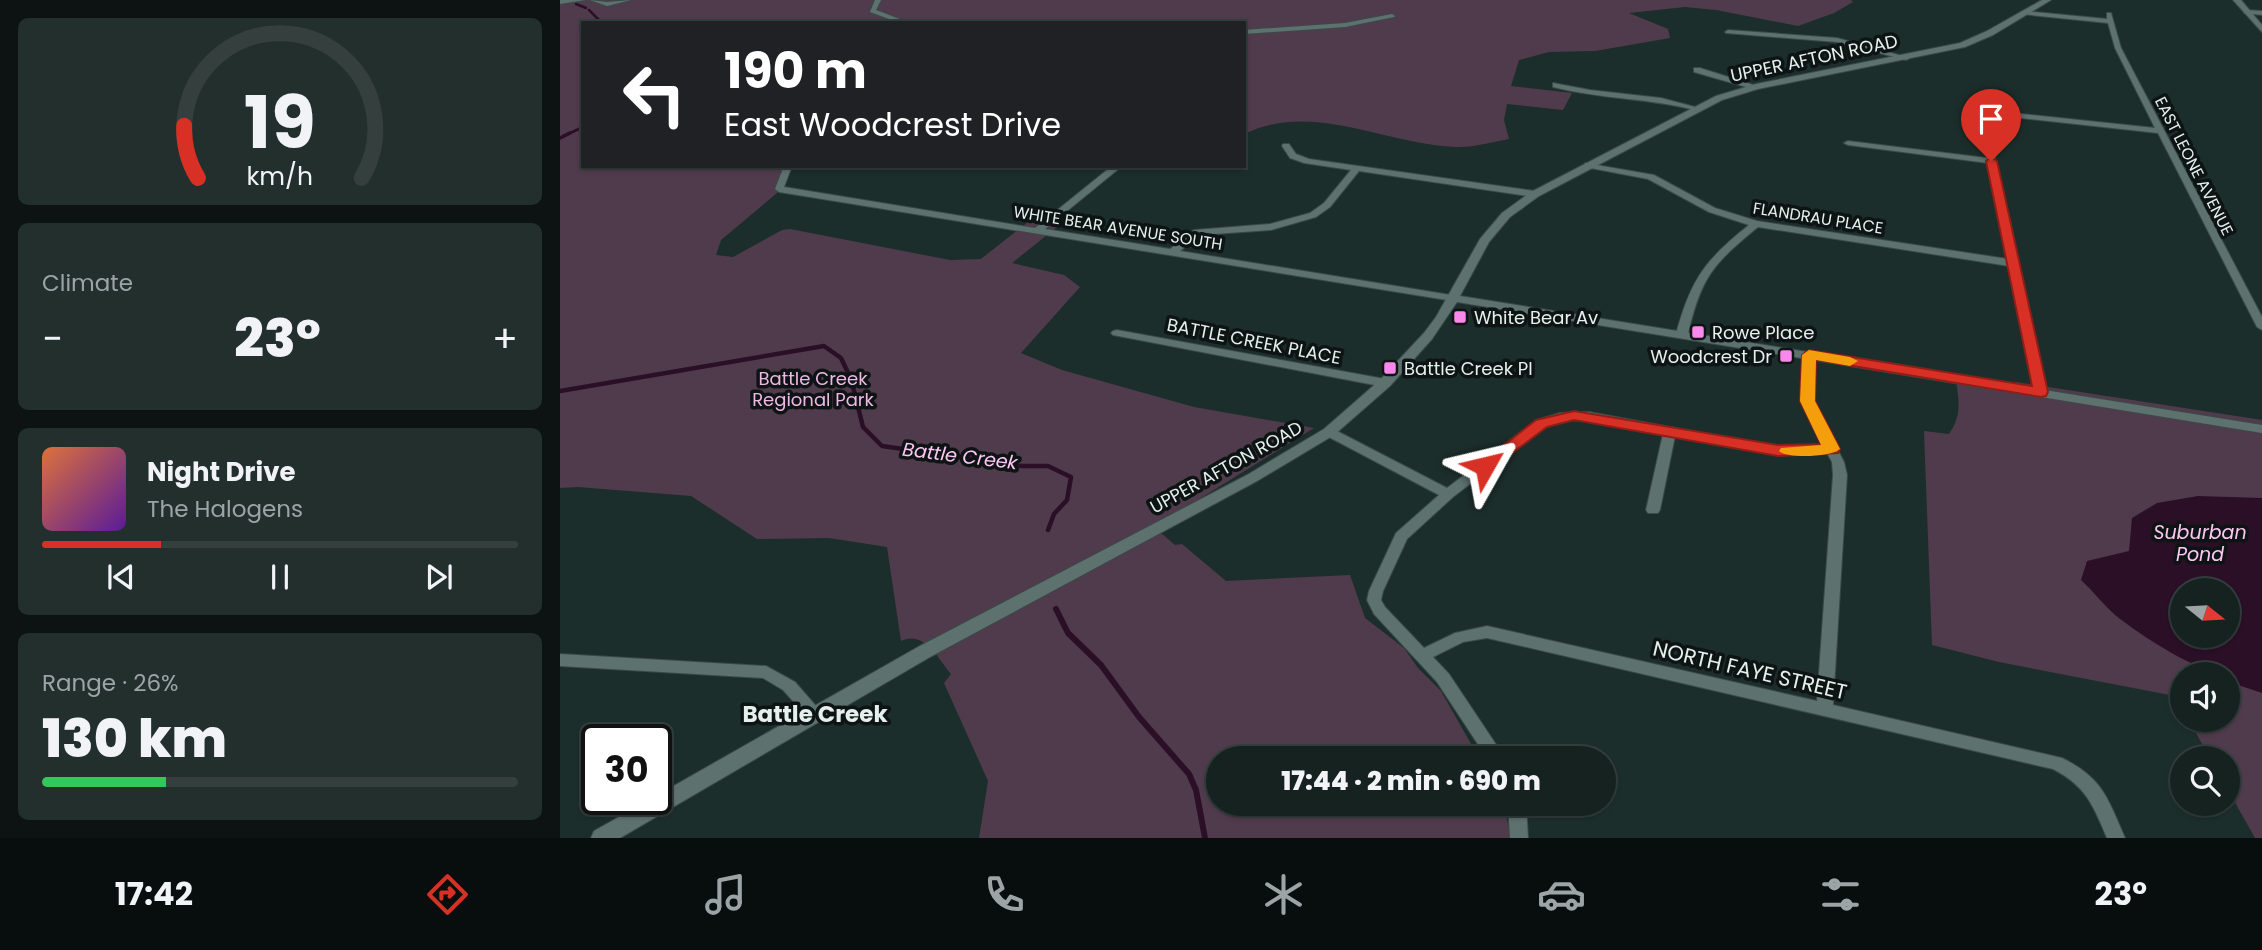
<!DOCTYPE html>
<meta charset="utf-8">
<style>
:root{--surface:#152220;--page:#222f2d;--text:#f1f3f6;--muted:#9da4a5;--line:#343f3e;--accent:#d93025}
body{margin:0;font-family:Poppins,sans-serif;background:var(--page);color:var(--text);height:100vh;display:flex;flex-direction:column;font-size:26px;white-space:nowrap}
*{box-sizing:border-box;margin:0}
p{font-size:23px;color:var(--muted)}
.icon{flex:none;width:38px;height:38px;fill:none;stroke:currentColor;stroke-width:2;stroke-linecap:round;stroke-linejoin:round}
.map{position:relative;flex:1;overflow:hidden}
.panel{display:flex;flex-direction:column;gap:18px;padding:18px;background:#0c1312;width:560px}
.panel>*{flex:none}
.top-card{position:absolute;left:21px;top:21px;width:665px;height:147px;border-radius:0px;box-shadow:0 2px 5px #0004,0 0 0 2px var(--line);background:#202124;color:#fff;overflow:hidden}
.needle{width:46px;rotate:108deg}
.controls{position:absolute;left:1610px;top:578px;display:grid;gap:14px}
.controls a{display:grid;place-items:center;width:70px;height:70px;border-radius:50%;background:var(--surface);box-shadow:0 2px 5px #0004,0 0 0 2px var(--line);font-size:35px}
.speed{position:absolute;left:21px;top:724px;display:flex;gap:14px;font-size:35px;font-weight:700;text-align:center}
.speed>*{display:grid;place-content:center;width:91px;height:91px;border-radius:50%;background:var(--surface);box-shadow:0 2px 5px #0004,0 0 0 2px var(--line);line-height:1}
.speed .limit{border:4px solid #111;border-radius:10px;background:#fff;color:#111}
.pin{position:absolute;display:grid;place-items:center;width:60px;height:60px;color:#fff;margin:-72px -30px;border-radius:50% 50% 50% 0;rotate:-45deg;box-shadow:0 0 7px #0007}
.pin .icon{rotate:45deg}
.me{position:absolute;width:77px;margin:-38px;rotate:53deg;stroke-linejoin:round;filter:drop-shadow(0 0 5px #0008)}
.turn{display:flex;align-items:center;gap:24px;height:147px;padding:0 28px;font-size:32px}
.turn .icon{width:91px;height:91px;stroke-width:2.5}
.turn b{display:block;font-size:49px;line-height:60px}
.big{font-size:52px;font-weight:800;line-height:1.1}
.panel .widget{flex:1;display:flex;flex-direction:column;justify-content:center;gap:10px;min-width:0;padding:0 24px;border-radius:10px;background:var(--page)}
.panel .dial{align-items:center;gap:0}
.dial svg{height:182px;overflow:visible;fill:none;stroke:var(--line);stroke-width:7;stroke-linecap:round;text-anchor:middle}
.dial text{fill:var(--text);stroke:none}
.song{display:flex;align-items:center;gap:21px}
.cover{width:84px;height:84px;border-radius:10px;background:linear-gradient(135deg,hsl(20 70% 55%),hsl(270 70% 35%))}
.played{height:7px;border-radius:4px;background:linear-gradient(90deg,var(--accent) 25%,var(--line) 25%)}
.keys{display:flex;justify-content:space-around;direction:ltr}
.heat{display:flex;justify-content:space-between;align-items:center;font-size:38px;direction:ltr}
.charge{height:10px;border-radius:5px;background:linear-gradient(90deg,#34c759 26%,var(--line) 0)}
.trip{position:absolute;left:646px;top:746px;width:410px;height:70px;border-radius:35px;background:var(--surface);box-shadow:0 2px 5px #0004,0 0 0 2px var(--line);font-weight:800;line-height:70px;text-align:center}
.dock{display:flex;height:112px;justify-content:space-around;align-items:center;background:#080e0d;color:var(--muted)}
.dock .icon{width:49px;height:49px}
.dock .active{color:var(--accent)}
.dock b{font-size:32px;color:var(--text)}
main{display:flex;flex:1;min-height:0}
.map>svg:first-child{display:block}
.green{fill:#503b4d;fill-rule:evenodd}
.water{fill:#2a0f27;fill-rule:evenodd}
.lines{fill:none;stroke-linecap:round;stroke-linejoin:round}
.stream-far3{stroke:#2a0f27;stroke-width:2.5}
.stream-far2{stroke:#2a0f27;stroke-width:3.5}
.stream-far1{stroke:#2a0f27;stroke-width:4.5}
.stream{stroke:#2a0f27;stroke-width:6}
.minor-casing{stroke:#3b4a48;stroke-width:2}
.tertiary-casing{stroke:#3b4a48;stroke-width:2}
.minor{fill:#5d716e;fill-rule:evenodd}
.tertiary{fill:#5d716e;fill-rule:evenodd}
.route{fill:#d93025;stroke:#8d1f18;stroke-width:2}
.slow{fill:#f59e0b}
.poi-dot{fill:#f888eb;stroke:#0d1413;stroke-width:2.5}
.labels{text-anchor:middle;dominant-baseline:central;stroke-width:7;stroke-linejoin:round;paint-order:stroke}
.far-street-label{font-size:16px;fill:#e5f0ee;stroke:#0d1413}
.street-label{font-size:18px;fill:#e5f0ee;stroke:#0d1413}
.poi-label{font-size:18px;fill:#e5f0ee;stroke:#0d1413;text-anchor:start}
.park-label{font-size:18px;fill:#efb7e6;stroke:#0d1413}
.water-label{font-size:19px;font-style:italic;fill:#ffc6f6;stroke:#0d1413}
.near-street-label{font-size:21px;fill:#e5f0ee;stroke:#0d1413}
.near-neighbourhood-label{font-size:23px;font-weight:bold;fill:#e5f0ee;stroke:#0d1413}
</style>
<main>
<section class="panel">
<div class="widget dial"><svg viewBox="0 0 100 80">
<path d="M14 69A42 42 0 1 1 86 69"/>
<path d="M14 69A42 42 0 0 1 8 46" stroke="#d93025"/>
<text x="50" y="56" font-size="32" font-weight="700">19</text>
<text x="50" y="72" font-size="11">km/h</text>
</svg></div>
<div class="widget"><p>Climate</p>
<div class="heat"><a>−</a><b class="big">23°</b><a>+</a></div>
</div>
<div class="widget">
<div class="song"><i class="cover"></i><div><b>Night Drive</b><p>The Halogens</p></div></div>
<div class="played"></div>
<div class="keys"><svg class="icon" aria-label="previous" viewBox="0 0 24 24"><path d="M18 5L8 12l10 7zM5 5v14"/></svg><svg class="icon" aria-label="pause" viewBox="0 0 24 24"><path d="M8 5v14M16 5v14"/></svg><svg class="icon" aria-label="next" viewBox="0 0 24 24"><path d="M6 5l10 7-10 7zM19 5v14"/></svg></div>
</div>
<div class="widget"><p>Range · 26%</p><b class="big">130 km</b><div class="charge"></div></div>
</section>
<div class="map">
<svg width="1702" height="838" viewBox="0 0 1702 838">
<rect width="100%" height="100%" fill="#1c2e2b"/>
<path class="green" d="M8,0H1291L1293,2L1274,13L1238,26L1156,10L1125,7L1069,13L1108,29L1110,38L1035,51L989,52L959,60L951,86L1012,93L1003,110L947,104L944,120L949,139C932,142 912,148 895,147C824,144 753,101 684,134V23H23V166H228L217,193L161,240L156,255L173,257L222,230L230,229L390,260L421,259L468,222L497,227L452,263L504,275L520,287L461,353L502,370L634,407L754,428L594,527L615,545L622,544L666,581L790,575L805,618L844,648L858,668L881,691L919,758H658V803H944L950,835L949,838H419L428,781L384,683L391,674C378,658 364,630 341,641L327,547L269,538L197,539L131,496L18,487L0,488V2Z
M1396,380L1457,389L1456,382L1702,420V838H1695L1668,790V758H1650L1628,719H1668V674H1622V709L1615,696L1439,662L1372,645L1364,431L1389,434C1402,415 1399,402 1396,380ZM1622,590H1668V635H1622Z"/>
<path class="water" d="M1638,496L1702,498V693L1672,683L1668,681V674C1639,674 1584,637 1560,619C1546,608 1534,592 1521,580L1527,561L1569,551L1572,518L1597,503ZM1622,590H1668V635H1622Z"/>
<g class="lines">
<path class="stream-far3" d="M16,4L26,8
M29,10L42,23
M6,135L23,127"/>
<path class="stream-far2" d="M0,138L10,133"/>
<path class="stream-far1" d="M0,391L264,346L281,358L291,379L303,427L322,446L461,466H488L511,477L507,500L494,514L488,530"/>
<path class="stream" d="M496,609L508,633L541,665L579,717L629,774L636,790L645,838"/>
<g class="minor-casing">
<path id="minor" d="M0,0H25L0,4Z
M30,0L47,2L71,0L47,6Z
M315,0H321L316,10L350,23H340L310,12Z
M1686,10L1702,11V15L1684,13V11Z
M1463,11L1547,19V13H1551L1561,48L1702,317V330L1697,327L1598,133L1433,115L1426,117L1487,392L1485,395L1481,396L1475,392L1449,266L1198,227C1153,264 1141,277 1128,334L1122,337L1118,336L1116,334C1131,279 1145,260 1189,225L1149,212L1088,179L1025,167V163L1094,175L1155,208L1197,221L1448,259L1428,163L1288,145L1284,143L1288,141L1427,158L1418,115L1433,111L1595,128L1555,48L1548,23L1461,14V12Z
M832,14L835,16L834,17L785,27L684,34V30L785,23Z
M1168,30L1277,38L1350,58L1346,60L1277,42L1166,33L1165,32Z
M1134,68H1140L1200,87L1193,89L1134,72Z
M993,83L1030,90L1101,98L1139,108L1135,110C1088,98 1040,99 993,87Z
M723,144H729L736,154L749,159L975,191L980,194L975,197L799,171L770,207L756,217L711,230L640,235L620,251L897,296L898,298L893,301L219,192L215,189L224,166H232L224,187L475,228L552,166H562L485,229L610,249L634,230L710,224L750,213L764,203L791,170L744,163L730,158L722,146Z
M557,330L825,379L831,383L825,387L553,335L551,333L553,331Z
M1249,352L1255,355L1253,402L1284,462L1287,475L1273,705L1502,758C1543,778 1548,799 1565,838H1547C1533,805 1526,786 1493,769L927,638L903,642L873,657L889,674L945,758H927L877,682L814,614L807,600L809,591L836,533L879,495L765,435L763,432L765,429H773L887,488L977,420L1000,413L1029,412L1218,447L1263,445L1241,402L1243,355ZM1029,420L1103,434L1086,510L1088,513H1098L1100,510L1115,436L1218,455L1267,453L1272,462L1273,475L1257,701L927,626L895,633L864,648L825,607L821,600L823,591L847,539L893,497L985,426L1001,421Z
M0,654L206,666L235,682L263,714L261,719L255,721L249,719L223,690L203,678L0,666Z
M948,803H966L968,838H950Z"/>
</g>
<g class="tertiary-casing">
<path id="tertiary" d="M1482,0H1491L1433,35L1405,47L1198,89L1162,100L979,196L950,217L929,242L900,296L1702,425V433L897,302L872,339L830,386L774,435L697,481L370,657L60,838H31L34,831L89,800H96V796L358,647L687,475L764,429L820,380L864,333L876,317L920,239L942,213L971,192L1156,96L1196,84L1400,43L1427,31Z
M1673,0H1681L1702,25V32Z"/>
</g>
<use href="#minor" class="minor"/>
<use href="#tertiary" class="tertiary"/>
</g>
<path class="route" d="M1431,157L1437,161L1488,392L1486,396L1481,397L1256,360L1255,401L1280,449L1278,453L1218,456L1014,420L987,427L931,469L925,471L917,466L976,420L1014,411L1218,445L1261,444L1240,401L1242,355L1249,350L1472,386L1426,161Z"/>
<path class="slow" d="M1249,350L1290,357L1298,361L1290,366L1256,360L1255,401L1280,449C1272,457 1227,459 1219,451L1221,448L1261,445L1240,401L1242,355Z"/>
<g class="poi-dot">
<rect x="893" y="310" width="14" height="14" rx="3.5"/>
<rect x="1131" y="325" width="14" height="14" rx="3.5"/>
<rect x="1219" y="349" width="14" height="14" rx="3.5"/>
<rect x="823" y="361" width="14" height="14" rx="3.5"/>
</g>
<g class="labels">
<g class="far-street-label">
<text transform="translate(1634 166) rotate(63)">EAST LEONE AVENUE</text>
<text transform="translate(1258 218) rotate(9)">FLANDRAU PLACE</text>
<text transform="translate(558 228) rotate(9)">WHITE BEAR AVENUE SOUTH</text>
</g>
<g class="street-label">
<text transform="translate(1254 58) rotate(-12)">UPPER AFTON ROAD</text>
<text transform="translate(694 341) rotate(11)">BATTLE CREEK PLACE</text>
<text transform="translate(666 467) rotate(-29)">UPPER AFTON ROAD</text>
</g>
<g class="poi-label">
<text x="914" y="317">White Bear Av</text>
<text x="1152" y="332">Rowe Place</text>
<text x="1212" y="356" text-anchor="end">Woodcrest Dr</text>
<text x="844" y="368">Battle Creek Pl</text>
</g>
<g class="park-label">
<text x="253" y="378">Battle Creek<tspan x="253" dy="21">Regional Park</tspan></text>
</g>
<g class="water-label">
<text transform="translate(400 456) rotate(7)">Battle Creek</text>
<text x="1640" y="532">Suburban<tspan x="1640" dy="22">Pond</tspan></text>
</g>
<g class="near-street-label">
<text transform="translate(1190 670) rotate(13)">NORTH FAYE STREET</text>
</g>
<g class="near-neighbourhood-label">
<text x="255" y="714">Battle Creek</text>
</g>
</g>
</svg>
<div class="controls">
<a><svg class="needle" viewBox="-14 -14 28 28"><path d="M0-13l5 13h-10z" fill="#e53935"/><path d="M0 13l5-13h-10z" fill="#9da4a5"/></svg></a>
<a><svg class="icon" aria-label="sound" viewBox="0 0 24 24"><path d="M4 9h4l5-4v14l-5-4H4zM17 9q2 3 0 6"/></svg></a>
<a><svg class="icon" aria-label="search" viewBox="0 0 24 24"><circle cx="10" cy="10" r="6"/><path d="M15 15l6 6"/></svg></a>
</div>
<div class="speed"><div class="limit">30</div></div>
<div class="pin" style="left:1431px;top:161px;background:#d93025"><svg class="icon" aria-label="arrive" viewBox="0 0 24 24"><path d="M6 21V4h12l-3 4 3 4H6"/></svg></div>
<svg class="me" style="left:925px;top:466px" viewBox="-20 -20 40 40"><path d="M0-17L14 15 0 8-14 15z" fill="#d93025" stroke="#fff" stroke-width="4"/></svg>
<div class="trip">17:44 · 2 min · 690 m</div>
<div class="top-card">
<div class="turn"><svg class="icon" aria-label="left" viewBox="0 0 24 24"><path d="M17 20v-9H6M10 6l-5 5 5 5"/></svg><div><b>190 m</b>East Woodcrest Drive</div></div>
</div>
</div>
</main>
<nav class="dock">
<b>17:42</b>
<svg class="icon active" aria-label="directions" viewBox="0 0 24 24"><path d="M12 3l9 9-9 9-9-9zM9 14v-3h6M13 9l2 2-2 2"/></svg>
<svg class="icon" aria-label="music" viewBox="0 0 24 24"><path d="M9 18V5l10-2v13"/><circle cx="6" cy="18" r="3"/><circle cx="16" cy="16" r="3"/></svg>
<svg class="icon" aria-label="phone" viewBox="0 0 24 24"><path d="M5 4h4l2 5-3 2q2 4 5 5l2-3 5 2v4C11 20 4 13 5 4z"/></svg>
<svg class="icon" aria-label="climate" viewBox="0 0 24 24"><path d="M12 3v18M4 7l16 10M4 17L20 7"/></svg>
<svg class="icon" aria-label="car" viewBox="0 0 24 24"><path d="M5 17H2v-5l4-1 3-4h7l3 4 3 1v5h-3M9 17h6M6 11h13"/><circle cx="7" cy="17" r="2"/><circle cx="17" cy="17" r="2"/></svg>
<svg class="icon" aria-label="filters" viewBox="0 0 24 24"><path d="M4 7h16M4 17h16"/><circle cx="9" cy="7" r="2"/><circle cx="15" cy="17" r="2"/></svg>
<b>23°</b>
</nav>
